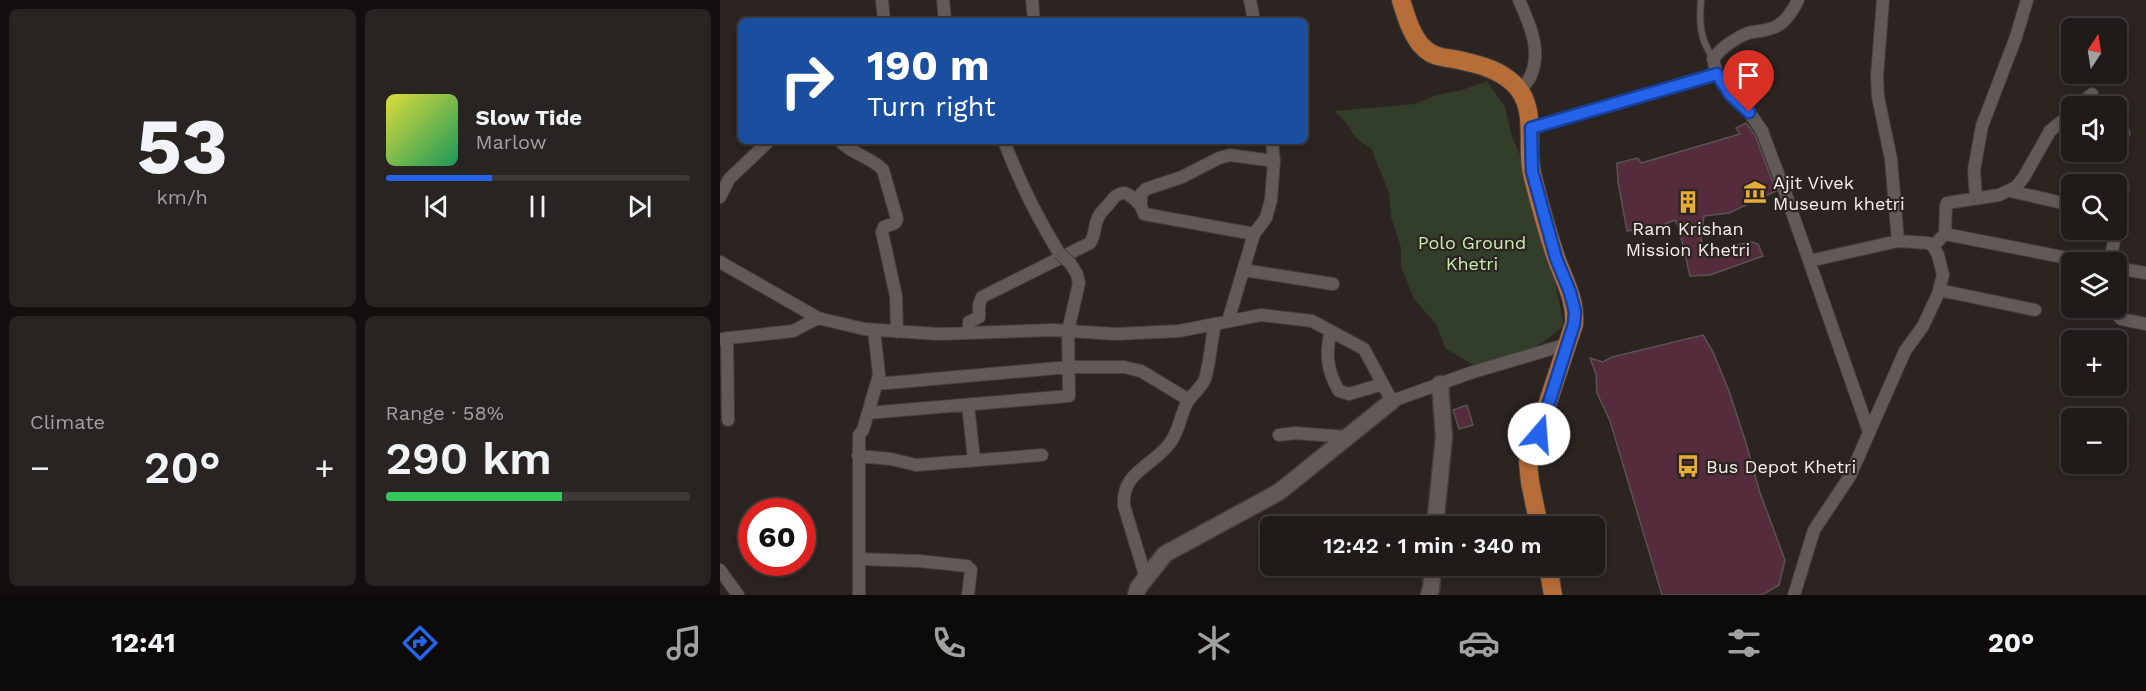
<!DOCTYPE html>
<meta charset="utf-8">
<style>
:root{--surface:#201b19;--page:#282422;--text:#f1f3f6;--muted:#a2a1a2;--line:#3d3938;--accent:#2563eb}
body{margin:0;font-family:"Work Sans",sans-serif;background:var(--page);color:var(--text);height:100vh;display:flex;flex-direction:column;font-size:22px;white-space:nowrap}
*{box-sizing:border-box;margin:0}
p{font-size:20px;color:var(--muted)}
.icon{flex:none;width:33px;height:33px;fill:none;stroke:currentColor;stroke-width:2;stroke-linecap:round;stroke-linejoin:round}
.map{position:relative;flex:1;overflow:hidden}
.side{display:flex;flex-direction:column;gap:9px;padding:9px;background:#120f0e;width:720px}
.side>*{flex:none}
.hud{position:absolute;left:18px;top:18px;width:570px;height:126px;border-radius:9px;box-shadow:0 3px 9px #0003,0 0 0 2px var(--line);background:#1a4fa0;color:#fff;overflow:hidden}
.needle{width:39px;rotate:12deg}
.buttons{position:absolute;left:1341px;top:18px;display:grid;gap:12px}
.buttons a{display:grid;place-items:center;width:66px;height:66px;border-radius:9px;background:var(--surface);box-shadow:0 3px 9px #0003,0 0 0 2px var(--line);font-size:30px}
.speed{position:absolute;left:18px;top:498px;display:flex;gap:12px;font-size:30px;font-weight:700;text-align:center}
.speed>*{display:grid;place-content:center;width:78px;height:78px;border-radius:50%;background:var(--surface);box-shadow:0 3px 9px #0003,0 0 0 2px var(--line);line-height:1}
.speed .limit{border:9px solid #d22;background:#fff;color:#111}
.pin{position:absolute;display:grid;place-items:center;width:51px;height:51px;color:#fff;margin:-62px -26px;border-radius:50% 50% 50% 0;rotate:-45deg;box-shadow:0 0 6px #0007}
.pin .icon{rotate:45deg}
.me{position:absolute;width:66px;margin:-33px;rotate:18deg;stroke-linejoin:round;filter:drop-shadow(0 0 4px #0008)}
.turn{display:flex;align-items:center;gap:21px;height:126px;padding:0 30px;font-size:27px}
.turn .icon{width:78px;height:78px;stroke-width:2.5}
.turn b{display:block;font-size:42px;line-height:51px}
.big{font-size:45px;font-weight:600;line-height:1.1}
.side .card{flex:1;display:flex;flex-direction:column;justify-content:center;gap:9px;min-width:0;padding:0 21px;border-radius:9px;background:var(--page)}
.side .dial{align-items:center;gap:0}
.dial b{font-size:78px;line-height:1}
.song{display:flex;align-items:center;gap:18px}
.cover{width:72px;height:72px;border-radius:9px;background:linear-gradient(135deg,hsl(60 70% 55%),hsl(150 70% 35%))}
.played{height:6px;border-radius:3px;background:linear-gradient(90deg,var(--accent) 35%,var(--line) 35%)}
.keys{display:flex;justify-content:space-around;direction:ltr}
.heat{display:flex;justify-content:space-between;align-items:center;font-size:33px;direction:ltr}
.charge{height:9px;border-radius:4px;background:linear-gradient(90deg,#34c759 58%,var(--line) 0)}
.side .tiles{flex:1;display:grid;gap:9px;grid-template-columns:repeat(2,1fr)}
.trip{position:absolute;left:540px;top:516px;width:345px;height:60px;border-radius:9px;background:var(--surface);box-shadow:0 3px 9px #0003,0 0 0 2px var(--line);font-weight:600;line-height:60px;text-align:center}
.dock{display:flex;height:96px;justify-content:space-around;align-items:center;background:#0d0b0a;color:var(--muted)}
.dock .icon{width:42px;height:42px}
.dock .active{color:var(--accent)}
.dock b{font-size:27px;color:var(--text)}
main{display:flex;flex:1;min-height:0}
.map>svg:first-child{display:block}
.green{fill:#323e29}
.building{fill:#552c3c;stroke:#5a5255;stroke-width:1.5}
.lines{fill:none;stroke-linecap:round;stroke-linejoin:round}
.lane-casing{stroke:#443f3c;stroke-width:8}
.street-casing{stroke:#443f3c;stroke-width:14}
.secondary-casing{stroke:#443f3c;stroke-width:19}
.primary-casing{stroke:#443f3c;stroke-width:20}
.lane{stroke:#625a57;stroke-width:6}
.street{stroke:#625a57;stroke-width:12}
.secondary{stroke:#625a57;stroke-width:16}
.primary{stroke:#b76d37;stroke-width:18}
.street-bridge-casing{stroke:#443f3c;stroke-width:14;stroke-linecap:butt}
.street-bridge{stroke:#625a57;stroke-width:12}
.route-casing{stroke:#184099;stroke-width:15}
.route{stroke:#2563eb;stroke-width:10}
.labels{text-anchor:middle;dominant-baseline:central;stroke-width:4.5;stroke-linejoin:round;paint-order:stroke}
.poi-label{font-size:18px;fill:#f4efed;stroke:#2b2421;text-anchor:start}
.park-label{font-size:18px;fill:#c9efaf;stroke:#2b2421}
</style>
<main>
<section class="side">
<div class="tiles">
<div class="card dial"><b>53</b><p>km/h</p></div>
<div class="card">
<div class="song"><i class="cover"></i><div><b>Slow Tide</b><p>Marlow</p></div></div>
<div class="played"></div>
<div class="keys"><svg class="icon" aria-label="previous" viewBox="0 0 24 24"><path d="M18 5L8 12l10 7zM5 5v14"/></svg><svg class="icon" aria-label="pause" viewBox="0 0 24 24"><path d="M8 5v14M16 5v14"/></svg><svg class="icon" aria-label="next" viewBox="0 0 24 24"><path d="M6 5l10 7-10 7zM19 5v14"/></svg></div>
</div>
<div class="card"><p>Climate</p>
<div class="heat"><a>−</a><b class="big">20°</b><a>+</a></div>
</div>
<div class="card"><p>Range · 58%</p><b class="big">290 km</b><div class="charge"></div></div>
</div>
</section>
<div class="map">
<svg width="1426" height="595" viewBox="0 0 1426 595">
<rect width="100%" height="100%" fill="#2b2421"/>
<path class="green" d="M767,81L785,107L792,137L804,164L831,263L844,325C817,352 790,357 754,365L726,349L716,324L694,299L681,267V248L671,217L669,193L651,148C632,140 630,123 614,111L695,104L716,95L742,90Z"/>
<path class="building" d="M1026,123L1035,135L1056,191L1009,213L984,216L981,240L986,256L1011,246L1032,242L1038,244L1043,256L990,275L970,276L959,228L955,220L928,231L916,229L907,231L898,182L897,163L918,158L921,163L1020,134L1016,128Z
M983,335L993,352L1009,391L1026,443L1040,493L1065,560L1059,585L1042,595H942L890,421L877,393L876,374L870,358L883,362L892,357Z
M747,405L753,425L739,429L733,410Z"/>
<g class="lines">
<g class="lane-casing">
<path id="lane" d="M981,0C979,22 980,40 993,58"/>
</g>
<g class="street-casing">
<path id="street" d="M162,0L164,21
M223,0L225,21
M312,0L314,21
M530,0L534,21
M799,0C809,23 822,50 811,75C809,81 803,86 800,91
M1078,0C1074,9 1066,21 1057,26C1048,31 1037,31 1028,33C1015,38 1001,48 993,59L997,74L1010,94L1029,112L1042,131L1066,195L1149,432
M1163,0L1157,76L1158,97L1171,159L1178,241
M1358,106L1372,94
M811,128L997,74
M1396,131L1404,133
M120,141C131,154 152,157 163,170L177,219L175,223L164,227L162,232L176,296L177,332
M284,141C299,181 317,217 339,253
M1290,191L1343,203
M0,197L9,179L49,141
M1256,198L1254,170L1262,126L1296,37L1307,0
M1396,226L1403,187
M534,234L424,214L421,206V194L426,189L462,177L499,158L510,155L554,161
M1225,234L1368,262
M1213,246L1225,234L1226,206L1227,203L1279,195L1296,187L1304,177L1330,131L1352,113
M0,262L98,318L144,329L218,334L333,330L396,334L459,331L541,315L592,321L644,349L672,401L753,372L848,344
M1390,262L1396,230
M1396,268L1426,273
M523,270L613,284
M1219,290L1315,310
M1392,308L1401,319L1426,324
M508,321L534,234L546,218L551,200L554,161L552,141
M611,331C605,353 607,371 619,391L629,394L663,384
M249,333V322L259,317V305L262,297L370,243C375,236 374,228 377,220C379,213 384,210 388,205C401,187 407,191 421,206
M7,338L8,420
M0,339L73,331L98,318
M157,384L349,367H404L421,371L469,400
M248,405L254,460
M148,413L349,396L348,331L359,283L357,274L350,263
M559,435L575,433L627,437
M138,456L171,459L196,465L322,455
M139,559L199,561L247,566L251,570L248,595
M0,570L18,595
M426,578L404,506C401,472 432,467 450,443C459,431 460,417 466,405C470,395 481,389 485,379C490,362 491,342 495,324
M139,595V435L143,430L159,375L154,330
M1074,595L1094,530L1130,476L1185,351L1203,326L1218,294L1223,275L1218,255L1213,246L1208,243L1178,241L1089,261"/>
</g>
<g class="secondary-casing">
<path id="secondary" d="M715,526L724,437L720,384
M416,595L418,588L445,554L559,492L672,401
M709,595L711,589L713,566"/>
</g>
<g class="primary-casing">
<path id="primary" d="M681,0C686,16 692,38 705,49C716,59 729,57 743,61C761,65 779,70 793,83C819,107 805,144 812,174C819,202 827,231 836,258C844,280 856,300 854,324L808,462L810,482L819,526
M828,566L833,595"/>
</g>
<use href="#lane" class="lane"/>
<use href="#street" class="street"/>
<use href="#secondary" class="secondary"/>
<use href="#primary" class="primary"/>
<g class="street-bridge-casing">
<path id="street-bridge" d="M339,253L350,263"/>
</g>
<use href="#street-bridge" class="street-bridge"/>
</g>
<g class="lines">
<g class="route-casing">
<path id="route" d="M819,434L854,324L855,312L850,292L836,258L812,171L811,128L997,74L1010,94L1029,112"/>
</g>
<use href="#route" class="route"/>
</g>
<defs>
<g id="museum-bare" transform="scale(1.8)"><path d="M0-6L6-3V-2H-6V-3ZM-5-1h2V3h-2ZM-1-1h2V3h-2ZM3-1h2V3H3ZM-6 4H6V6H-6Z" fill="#e6ad36" stroke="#2b2421" stroke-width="2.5" paint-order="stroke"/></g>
<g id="building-bare" transform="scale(1.8)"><path d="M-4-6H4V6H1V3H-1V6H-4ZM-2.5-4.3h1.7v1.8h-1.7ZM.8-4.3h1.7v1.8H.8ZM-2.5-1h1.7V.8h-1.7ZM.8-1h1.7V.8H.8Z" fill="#e6ad36" stroke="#2b2421" stroke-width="2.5" paint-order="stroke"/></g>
<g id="bus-bare" transform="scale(1.8)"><path d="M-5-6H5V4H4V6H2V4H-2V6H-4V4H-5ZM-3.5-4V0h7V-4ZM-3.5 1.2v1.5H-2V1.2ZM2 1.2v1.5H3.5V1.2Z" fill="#e6ad36" stroke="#2b2421" stroke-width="2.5" paint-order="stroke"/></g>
</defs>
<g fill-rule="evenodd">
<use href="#museum-bare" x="1035" y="192"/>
<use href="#building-bare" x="968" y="202"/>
<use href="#bus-bare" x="968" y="466"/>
</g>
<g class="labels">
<g class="poi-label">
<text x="1053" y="182">Ajit Vivek<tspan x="1053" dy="21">Museum khetri</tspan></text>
<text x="968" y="228" text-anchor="middle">Ram Krishan<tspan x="968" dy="21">Mission Khetri</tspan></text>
<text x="986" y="466">Bus Depot Khetri</text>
</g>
<g class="park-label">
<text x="752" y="242">Polo Ground<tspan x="752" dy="21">Khetri</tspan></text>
</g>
</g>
</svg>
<div class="buttons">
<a><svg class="needle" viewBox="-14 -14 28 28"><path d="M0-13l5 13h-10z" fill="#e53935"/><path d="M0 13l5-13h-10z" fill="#a2a1a2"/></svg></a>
<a><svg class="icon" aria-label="sound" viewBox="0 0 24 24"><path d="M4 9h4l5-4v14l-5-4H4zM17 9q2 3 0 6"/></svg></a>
<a><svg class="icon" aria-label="search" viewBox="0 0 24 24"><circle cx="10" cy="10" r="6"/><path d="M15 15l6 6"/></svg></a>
<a><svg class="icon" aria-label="layers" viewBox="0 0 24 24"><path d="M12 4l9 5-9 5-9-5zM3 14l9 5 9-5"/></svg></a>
<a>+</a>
<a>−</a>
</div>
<div class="speed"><div class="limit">60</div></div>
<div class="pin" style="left:1029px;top:112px;background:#d93025"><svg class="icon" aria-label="arrive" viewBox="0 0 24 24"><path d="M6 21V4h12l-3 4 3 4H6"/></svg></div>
<svg class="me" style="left:819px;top:434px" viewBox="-20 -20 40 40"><circle r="19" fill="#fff"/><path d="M0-13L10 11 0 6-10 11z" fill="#2563eb"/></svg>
<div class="trip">12:42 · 1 min · 340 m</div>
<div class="hud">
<div class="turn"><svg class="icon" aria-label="right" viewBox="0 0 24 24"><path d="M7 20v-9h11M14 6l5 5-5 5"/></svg><div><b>190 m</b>Turn right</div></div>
</div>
</div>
</main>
<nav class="dock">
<b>12:41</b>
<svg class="icon active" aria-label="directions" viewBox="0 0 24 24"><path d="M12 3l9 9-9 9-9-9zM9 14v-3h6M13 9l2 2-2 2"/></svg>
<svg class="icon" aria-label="music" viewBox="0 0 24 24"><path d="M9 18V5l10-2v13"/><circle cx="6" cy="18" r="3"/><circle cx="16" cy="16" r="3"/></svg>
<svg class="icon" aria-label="phone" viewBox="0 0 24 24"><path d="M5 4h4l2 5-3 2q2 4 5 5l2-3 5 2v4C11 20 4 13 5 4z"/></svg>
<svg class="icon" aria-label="climate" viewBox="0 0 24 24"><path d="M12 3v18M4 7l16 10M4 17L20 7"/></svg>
<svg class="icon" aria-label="car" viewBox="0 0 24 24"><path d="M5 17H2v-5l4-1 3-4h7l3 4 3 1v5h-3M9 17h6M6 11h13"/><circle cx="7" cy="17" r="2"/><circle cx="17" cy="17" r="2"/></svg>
<svg class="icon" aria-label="filters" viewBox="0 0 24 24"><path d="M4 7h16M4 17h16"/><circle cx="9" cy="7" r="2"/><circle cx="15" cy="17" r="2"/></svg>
<b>20°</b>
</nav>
